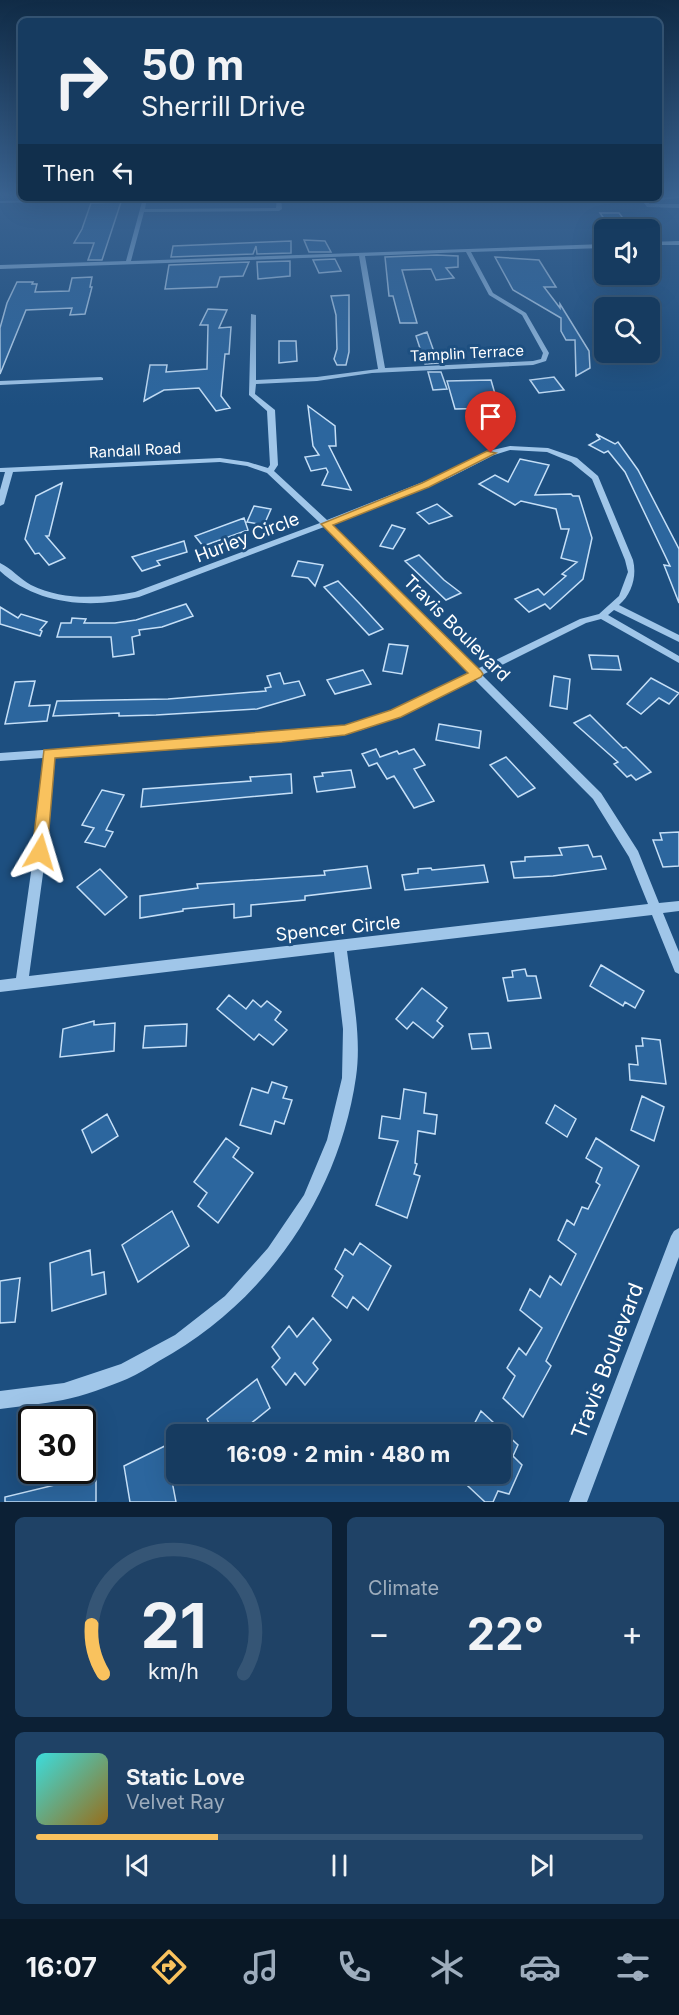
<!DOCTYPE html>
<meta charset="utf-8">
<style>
:root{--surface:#163b60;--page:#1f4266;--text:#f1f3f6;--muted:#9eadbd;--line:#355575;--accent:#f9c25e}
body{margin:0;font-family:Inter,sans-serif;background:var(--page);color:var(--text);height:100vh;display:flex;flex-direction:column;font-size:22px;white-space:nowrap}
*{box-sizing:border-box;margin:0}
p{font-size:20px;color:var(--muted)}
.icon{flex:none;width:33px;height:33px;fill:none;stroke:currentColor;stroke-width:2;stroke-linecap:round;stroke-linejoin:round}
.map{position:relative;height:1502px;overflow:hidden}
.side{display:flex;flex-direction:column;gap:15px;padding:15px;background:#0c2035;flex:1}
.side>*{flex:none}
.top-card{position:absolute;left:18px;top:18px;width:644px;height:183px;border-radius:9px;box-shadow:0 6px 24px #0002,0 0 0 2px var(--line);background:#163b60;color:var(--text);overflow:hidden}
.buttons{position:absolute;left:594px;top:219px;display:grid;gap:12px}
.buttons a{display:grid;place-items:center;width:66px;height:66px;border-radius:9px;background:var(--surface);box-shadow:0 6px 24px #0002,0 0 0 2px var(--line);font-size:30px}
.speed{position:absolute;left:18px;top:1406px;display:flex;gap:12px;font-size:30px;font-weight:700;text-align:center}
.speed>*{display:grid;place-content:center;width:78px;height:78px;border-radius:50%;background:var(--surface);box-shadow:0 6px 24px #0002,0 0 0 2px var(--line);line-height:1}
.speed .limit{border:3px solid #111;border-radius:9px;background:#fff;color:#111}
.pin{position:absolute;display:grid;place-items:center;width:51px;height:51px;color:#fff;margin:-62px -26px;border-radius:50% 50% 50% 0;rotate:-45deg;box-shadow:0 0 6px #0007}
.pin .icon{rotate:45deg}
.me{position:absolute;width:66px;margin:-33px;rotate:7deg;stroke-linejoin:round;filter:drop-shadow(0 0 4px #0008)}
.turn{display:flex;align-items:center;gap:21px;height:126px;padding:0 24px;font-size:27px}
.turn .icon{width:78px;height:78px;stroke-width:2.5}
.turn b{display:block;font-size:42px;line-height:51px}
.then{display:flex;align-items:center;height:57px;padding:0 24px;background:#0003;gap:12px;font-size:22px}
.big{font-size:45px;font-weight:700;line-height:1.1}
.side .tile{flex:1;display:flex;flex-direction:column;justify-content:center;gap:9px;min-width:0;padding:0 21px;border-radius:9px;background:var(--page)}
.side .dial{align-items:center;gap:0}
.dial svg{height:156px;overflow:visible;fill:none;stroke:var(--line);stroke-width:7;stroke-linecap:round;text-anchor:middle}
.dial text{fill:var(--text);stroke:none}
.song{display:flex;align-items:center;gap:18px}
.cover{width:72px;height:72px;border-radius:9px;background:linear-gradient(135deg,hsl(180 70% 55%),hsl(40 70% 35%))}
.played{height:6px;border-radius:3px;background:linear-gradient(90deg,var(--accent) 30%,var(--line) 30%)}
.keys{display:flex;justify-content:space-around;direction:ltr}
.heat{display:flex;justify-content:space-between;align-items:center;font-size:33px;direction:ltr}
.side .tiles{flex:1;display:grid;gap:15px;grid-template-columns:1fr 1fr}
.tile:last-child{grid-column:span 2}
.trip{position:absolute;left:166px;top:1424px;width:345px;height:60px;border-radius:9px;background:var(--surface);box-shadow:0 6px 24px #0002,0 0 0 2px var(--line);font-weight:700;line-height:60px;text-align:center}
.tabs{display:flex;height:96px;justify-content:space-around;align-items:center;background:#091826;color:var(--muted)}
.tabs .icon{width:42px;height:42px}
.tabs .on{color:var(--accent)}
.tabs b{font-size:27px;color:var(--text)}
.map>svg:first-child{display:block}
.building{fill:#2c669e;stroke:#c5dff7;stroke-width:1.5}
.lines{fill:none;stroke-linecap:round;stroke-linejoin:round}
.minor{fill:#a0c6e9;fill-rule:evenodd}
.route{fill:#f9c25e;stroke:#a27e3d;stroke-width:1.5}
.labels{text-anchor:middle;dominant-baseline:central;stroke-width:6;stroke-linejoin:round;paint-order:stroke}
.far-street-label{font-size:15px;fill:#fff;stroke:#1d4f80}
.street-label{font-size:18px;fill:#fff;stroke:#1d4f80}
.near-street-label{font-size:21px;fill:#fff;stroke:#1d4f80}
</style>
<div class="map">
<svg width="679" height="1502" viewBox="0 0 679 1502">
<rect width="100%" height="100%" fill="#1d4f80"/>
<path class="building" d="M121,202L102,260H88L94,243H74L82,229L91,203Z
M600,213H619L632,230H612Z
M304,240L325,241L331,252H309Z
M291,241V253L257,254L256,246L253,254L171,257L173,246Z
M437,255L458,256V267L446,268L454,278L436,280L431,269L402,270L417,323H400L393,296H389L385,257Z
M495,257L539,260L556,287H544L560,308V304L589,351L590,368L576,376L575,340H566L561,331V318L513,290Z
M335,259L341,271L319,273L313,260Z
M290,261V276L258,279L257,262Z
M249,262L243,276L220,277L217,287L165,289L169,265Z
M92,277L90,287H92L85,314L70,315L72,308L26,310L0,374V328L7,303L17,282H33L32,284H37L35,292L69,291L72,278Z
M349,295V352L346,365H337L334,359L337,349L336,315L331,296Z
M208,309L227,310L219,328L231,327L229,354H225L221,396L230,408L216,411L199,388L164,390L144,401L150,365H167L166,372L207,369L208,325H200Z
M427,332L438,363L425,364L416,336Z
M279,341H296L297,361L279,363Z
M428,372H441L447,389L433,390Z
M554,377L564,390L539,393L530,380Z
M491,380L499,408L455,409L447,381Z
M308,406L335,426L336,446H329L351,490L322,485L328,472L326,468L311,471L305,457L319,455L313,446Z
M596,434L615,444L618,442L638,470L679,549V603L664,565L670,566L625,472L608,451L604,453L589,445L600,439Z
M520,459L549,465L535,495L571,494L573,496H579L592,538L583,579L550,609L545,604L529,612L515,599L538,589L544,595L566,576L562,574L577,562L561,558L569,529H561L556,509L521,501L515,505L479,484L495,475L508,482Z
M62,483L49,536H46L65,558L49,565L39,553L35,554L25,539L36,496Z
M437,504L452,516L429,524L417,513Z
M254,506L271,509L264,525L247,522Z
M244,518L248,530L203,546L195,536Z
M392,525L405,529L393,549L380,546Z
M184,541L187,552L157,561L160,565L142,571L132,557Z
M419,555L444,580L461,593L446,600L405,561Z
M298,561L323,565L315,586L308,578L292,576Z
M338,581L360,604L383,629L369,635L324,587Z
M186,604L193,616L162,627L139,630L140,635L132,637L134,654L113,657L111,637H57L61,623H71L72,618L86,619L84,623H115L136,620Z
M0,607L18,618L21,614L47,622L40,630L42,631L40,636L0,624Z
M389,644L408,646L402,674L383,671Z
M589,655L618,656L621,670L592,669Z
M363,670L371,684L335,694L327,680Z
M280,673L284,684L299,681L305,695L257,709L156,715L119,716V713L53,716L57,701L168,699L266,691L265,688L271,687L267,676Z
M554,676L570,679L567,709L550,706Z
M651,678L679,693L669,704L659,698L641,714L627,704Z
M35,681L29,706L50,705L47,721L5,724L15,682Z
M590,715L623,748L626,747L651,772L636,780L631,775L627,777L614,764L618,762L574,723Z
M439,724L481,731L479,748L436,740Z
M376,749L380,757L397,751L399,754L414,749L425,765L414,769L434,801L414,808L394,776L387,779L377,763L369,766L362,754Z
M506,757L535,788L518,797L490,765Z
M351,770L355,787L317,792L314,777L323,776L322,773Z
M291,774L292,793L141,807L143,789L251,781L250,777Z
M102,790L124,795L106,830L113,832L105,847L85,842L94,828L82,825Z
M679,832V866L663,867L653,840H662L660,833Z
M588,845L593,857L601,856L606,869L553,876L514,878L511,862L525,861V857L562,855L559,848Z
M484,865L488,882L405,890L402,875L418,873V869L431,868L432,870Z
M367,866L371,888L305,896V900L251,905V916L234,918V904L183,909V911L140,918V896L198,888L197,884L325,875L324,871Z
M100,869L127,897L105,915L77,887Z
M601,965L644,991L635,1008L625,1002L623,1006L590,986Z
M525,969L527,976H536L541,998L508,1001L503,978L513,977L512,971Z
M422,988L447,1008L437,1021L443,1026L433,1038L413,1022L407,1029L396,1019Z
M229,995L246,1009L253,1000L261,1007L267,1001L281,1012L275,1020L287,1030L273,1045L259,1034L254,1040L217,1009Z
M94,1021V1025L115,1023L114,1051L60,1057L63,1029Z
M187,1024L186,1046L143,1048L145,1026Z
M488,1033L491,1048L472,1049L469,1034Z
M642,1038L660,1040L666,1084L630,1080L629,1064L638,1065L636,1046H643Z
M272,1082L287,1087L283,1098L292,1100L284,1124L275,1121L271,1134L240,1125L252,1088L268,1093Z
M404,1089L426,1093L424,1113L437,1115L435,1134L418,1131L415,1163L417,1164L414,1174L420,1176L407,1218L376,1205L398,1141L379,1138L382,1116L400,1119Z
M642,1096L664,1107L654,1141L631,1130Z
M555,1105L576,1119L567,1137L546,1123Z
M107,1114L118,1136L92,1153L82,1130Z
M226,1138L239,1148L233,1157L253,1173L218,1223L198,1206L207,1193L194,1182Z
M596,1138L639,1166L546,1361L551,1366L523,1417L503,1398L515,1376L507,1368L519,1348L526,1355L542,1328L520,1310L530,1289L540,1297L550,1276L561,1285L576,1254L558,1240L567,1220L574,1225L582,1207L588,1209L600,1185L596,1182L602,1168L586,1158Z
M172,1211L189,1246L138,1282L122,1245Z
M360,1243L391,1266L368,1310L353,1297L347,1308L332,1296L343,1276L335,1269L345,1249L353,1255Z
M90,1250L92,1275L104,1272L106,1294L52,1311L50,1263Z
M20,1278L15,1322L0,1323V1281Z
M313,1318L331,1340L313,1363L318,1369L305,1385L295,1373L286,1385L272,1367L280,1358L272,1347L289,1326L297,1337Z
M257,1379L270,1408L249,1425L253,1434H214L207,1419Z
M481,1411L518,1445L513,1456L522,1465L509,1494L498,1491L493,1502H485L454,1473H501V1434H469Z
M177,1440V1473L171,1476L176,1502H130L124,1466Z
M96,1475V1502H5V1497Z"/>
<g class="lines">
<path class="minor" d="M679,196V198L647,201L649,204H679V208L647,207L642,200Z
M143,198H147L145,209L276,208L277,198H281L282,209L279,211L144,212L131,261L604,244V248L471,252L493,293L526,313L549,353L546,361L533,365L372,373L317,381L256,384L255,394L275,410L278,465L274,471L327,520L443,474L488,451L510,446L548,448L577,458L598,476L633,560C637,576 632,594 619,605L679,635V642L614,610L608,615L679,656V663L601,619L586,623L482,675L601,793L638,851L659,903L679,901V911L663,913L679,952V974L675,972L652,915L347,951C352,992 362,1036 356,1077C339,1196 264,1304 159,1361C149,1367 138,1374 127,1379C108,1387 83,1396 63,1400C42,1404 21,1406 0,1409V1391L64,1383L121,1364L175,1335L225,1296L268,1248L304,1195L327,1140L342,1078L343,1029L334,952L0,992V980L16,978L37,830L43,758L0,761V753L326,730L361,722L392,710L469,673L324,527L139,597C91,609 37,605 0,571V563C11,568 20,579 31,585C63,601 101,598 135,592L320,523L267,473L247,466L220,462L13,472L4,504L0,506V490L5,472H0V468L220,458L248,462L268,468L270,465L267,411L249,395L251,314L256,315V380L317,377L378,369L359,256L0,269V265L126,261ZM466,252L489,295L522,315L543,353L541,359L533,361L385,368L365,256ZM510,450L547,452L571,462L592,479L625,560L628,572L619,596L599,614L580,619L477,669L331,524L449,478L494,455ZM474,679L593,799L629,857L648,904L29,976L49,830L54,757L326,738L362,730L400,716Z
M83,199L81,201L0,203V201Z
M679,241V245H650V242Z
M101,377L103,378V380L0,385V381Z
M679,1228V1257L587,1502H569L671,1236L674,1231Z"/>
</g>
<linearGradient id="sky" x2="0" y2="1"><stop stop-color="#102b46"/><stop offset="0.48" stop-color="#3a6391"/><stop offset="1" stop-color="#3a6391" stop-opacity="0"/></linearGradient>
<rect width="679" height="406" fill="url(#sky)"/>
<path class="route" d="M487,451L496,453L429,487L333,525L481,671L483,674L481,677L401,717L345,735L282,742L55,758L47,852L45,856L40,858L35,856L32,852L44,750L345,725L391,710L468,673L321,524L422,483Z"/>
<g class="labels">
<g class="far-street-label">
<text transform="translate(467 353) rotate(-3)">Tamplin Terrace</text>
<text transform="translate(135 450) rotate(-3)">Randall Road</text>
</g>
<g class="street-label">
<text transform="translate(247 537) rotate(-21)">Hurley Circle</text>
<text transform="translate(457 628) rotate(45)">Travis Boulevard</text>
<text transform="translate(338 928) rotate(-6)">Spencer Circle</text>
</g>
<g class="near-street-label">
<text transform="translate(607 1361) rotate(-69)">Travis Boulevard</text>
</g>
</g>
</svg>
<div class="buttons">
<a><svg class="icon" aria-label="sound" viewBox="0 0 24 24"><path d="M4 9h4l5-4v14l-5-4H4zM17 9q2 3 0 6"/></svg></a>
<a><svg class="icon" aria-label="search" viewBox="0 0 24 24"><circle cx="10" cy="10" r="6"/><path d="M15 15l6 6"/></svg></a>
</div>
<div class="speed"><div class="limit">30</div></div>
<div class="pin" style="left:491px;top:453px;background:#d93025"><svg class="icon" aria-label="arrive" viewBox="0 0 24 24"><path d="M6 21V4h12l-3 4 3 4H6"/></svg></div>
<svg class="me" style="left:40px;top:852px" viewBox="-20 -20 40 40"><path d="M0-17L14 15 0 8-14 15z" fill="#f9c25e" stroke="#fff" stroke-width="4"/></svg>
<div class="trip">16:09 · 2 min · 480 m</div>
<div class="top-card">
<div class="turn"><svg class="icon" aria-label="right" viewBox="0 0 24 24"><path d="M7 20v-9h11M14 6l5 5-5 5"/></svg><div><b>50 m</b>Sherrill Drive</div></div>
<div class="then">Then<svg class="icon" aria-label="left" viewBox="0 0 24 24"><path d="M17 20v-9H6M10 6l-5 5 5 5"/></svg></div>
</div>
</div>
<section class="side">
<div class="tiles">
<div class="tile dial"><svg viewBox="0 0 100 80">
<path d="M14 69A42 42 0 1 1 86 69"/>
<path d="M14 69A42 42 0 0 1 8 44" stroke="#f9c25e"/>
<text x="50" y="56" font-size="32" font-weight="700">21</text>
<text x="50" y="72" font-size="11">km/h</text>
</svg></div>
<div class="tile"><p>Climate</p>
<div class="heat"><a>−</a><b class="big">22°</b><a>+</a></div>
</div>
<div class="tile">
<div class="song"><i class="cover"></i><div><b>Static Love</b><p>Velvet Ray</p></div></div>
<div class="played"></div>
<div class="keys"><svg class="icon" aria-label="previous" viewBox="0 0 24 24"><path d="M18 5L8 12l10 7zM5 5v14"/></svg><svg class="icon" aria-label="pause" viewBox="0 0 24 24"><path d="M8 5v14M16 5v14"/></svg><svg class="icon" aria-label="next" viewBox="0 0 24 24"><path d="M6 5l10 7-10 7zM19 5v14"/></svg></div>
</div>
</div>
</section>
<nav class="tabs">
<b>16:07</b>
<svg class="icon on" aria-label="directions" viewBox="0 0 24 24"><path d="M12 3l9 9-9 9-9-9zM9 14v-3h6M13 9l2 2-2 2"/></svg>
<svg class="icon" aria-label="music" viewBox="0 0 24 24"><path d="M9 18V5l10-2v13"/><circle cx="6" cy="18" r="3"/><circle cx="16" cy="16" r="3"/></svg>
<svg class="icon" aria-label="phone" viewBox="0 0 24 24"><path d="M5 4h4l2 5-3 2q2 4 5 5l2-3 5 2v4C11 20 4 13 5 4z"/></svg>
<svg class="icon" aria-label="climate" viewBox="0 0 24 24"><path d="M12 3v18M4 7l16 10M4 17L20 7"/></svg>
<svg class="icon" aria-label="car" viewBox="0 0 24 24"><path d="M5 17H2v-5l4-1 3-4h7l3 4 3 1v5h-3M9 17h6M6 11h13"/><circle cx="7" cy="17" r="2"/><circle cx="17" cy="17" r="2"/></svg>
<svg class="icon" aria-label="filters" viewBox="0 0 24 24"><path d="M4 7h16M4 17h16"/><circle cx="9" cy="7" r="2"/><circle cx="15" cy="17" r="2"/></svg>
</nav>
